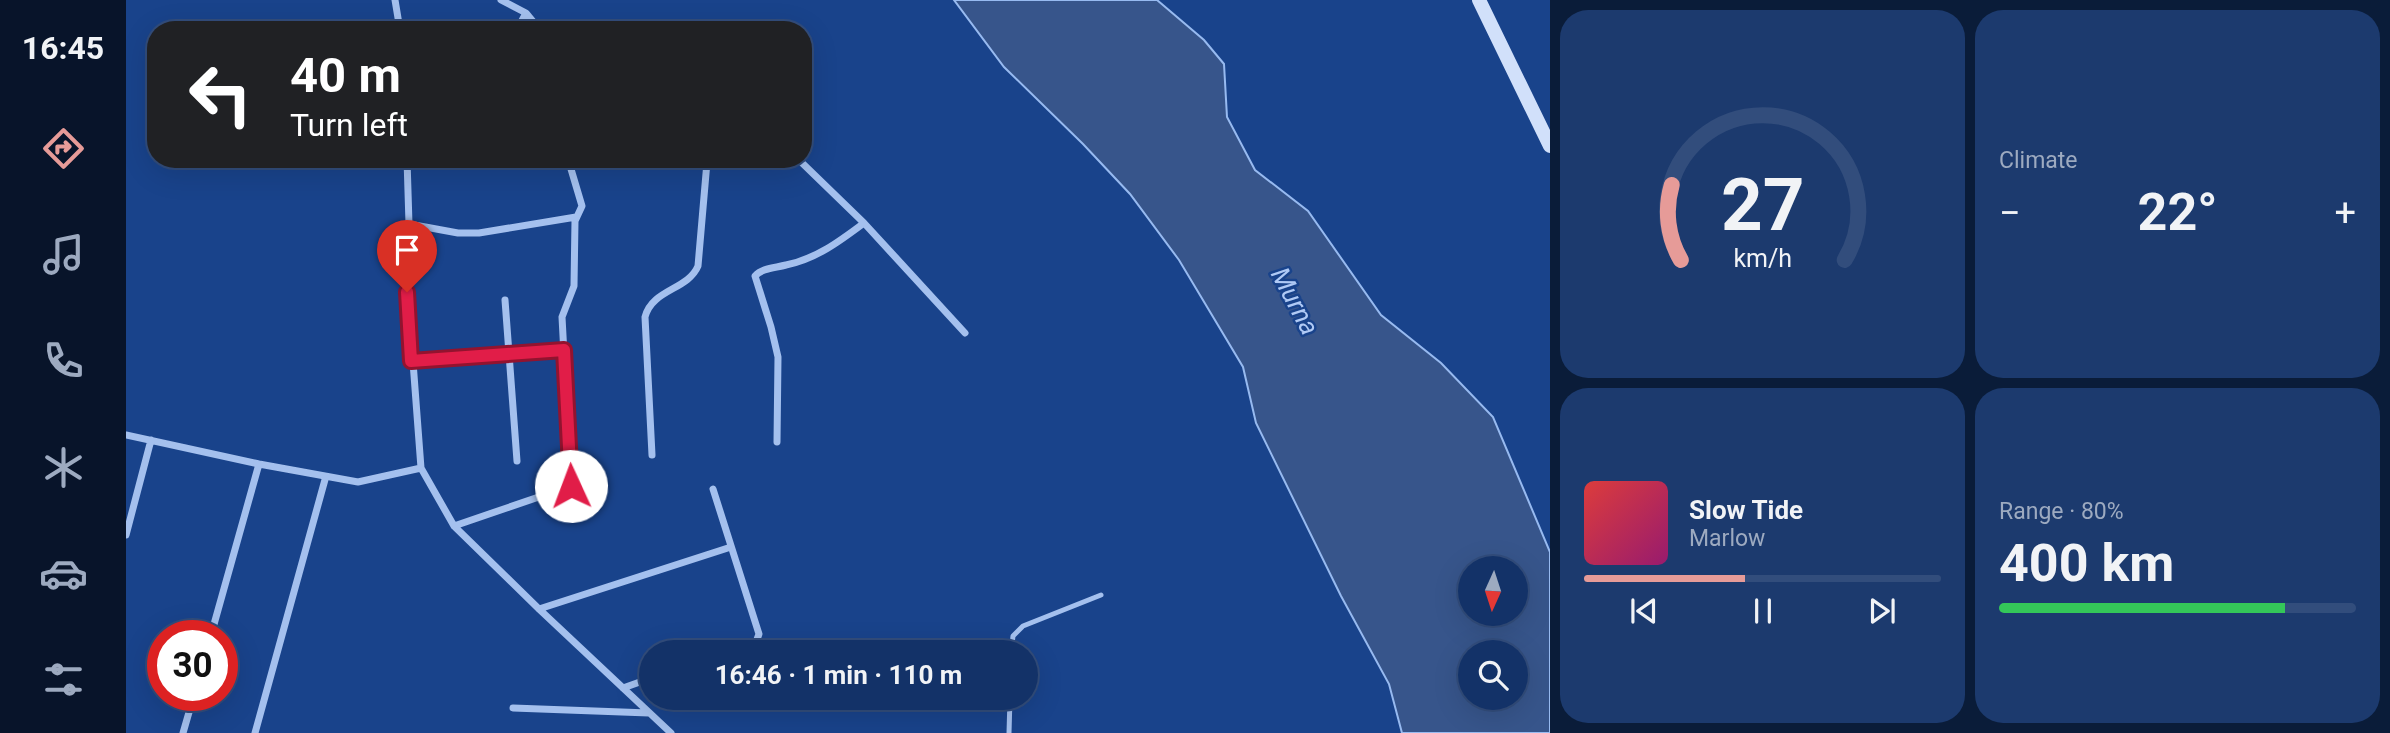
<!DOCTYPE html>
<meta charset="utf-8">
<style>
:root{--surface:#133268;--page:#1c3a6e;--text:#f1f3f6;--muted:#9daac0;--line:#324d7c;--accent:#e69b98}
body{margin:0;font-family:Roboto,sans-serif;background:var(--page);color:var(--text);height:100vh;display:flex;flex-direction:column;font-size:26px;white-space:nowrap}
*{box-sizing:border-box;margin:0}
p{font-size:23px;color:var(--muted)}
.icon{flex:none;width:38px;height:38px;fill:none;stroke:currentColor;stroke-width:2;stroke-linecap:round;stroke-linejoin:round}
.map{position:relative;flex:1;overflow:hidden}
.side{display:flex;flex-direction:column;gap:10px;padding:10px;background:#0a1c39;width:840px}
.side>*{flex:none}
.top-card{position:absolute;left:21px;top:21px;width:665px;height:147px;border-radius:28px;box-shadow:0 7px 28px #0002,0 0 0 2px var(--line);background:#202124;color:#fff;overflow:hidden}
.needle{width:46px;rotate:183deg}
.controls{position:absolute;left:1332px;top:556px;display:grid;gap:14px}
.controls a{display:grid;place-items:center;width:70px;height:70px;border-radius:50%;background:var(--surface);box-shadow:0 7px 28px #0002,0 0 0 2px var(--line);font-size:35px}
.speed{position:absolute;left:21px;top:620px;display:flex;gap:14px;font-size:35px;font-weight:700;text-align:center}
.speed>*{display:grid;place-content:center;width:91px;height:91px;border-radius:50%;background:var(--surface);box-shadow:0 7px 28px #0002,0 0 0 2px var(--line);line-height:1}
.speed .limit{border:10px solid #d22;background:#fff;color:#111}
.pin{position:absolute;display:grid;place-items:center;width:60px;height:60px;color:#fff;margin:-72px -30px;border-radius:50% 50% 50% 0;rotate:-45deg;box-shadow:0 0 7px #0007}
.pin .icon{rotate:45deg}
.me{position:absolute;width:77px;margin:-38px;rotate:358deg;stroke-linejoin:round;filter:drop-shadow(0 0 5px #0008)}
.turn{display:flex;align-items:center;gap:24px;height:147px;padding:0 28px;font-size:32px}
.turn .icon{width:91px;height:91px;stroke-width:2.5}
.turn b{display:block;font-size:49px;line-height:60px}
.big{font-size:52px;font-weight:700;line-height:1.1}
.side .widget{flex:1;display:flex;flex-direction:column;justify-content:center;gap:10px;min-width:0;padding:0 24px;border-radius:28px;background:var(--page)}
.side .dial{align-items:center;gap:0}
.dial svg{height:182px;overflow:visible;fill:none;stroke:var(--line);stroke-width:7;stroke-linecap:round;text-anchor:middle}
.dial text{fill:var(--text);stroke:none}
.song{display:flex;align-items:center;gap:21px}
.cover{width:84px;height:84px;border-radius:10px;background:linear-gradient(135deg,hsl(0 70% 55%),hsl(320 70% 35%))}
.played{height:7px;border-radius:4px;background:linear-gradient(90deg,var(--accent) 45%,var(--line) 45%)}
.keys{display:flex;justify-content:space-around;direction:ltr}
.heat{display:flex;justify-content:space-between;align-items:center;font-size:38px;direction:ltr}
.charge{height:10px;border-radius:5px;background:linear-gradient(90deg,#34c759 80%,var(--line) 0)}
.side .tiles{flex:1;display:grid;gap:10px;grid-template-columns:repeat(2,1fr)}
.trip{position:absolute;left:513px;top:640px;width:399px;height:70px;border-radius:35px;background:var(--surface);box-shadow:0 7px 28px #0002,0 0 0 2px var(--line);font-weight:700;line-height:70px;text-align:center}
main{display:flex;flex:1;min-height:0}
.dock{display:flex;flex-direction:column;width:126px;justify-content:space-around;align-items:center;background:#08142a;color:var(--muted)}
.dock .icon{width:49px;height:49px}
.dock .on{color:var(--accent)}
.dock b{font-size:32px;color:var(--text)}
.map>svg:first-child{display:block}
.water{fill:#37558b;stroke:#97baf0;stroke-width:2;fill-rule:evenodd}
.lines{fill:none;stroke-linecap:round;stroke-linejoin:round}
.lane{stroke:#a4c0ee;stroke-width:5}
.street{stroke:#a4c0ee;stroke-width:7}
.secondary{stroke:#d1e0fa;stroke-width:14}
.route-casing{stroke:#92132f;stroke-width:18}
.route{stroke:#e11d48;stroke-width:12}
.labels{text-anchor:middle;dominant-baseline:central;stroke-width:5;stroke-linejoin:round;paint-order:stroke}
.water-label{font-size:26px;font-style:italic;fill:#b0caf5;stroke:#19438b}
</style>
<main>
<nav class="dock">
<b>16:45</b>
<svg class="icon on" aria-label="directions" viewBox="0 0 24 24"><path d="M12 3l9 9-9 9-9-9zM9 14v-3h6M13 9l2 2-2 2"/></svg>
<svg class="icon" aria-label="music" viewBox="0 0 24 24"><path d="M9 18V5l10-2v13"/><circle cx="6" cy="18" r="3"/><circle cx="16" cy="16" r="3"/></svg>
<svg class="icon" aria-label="phone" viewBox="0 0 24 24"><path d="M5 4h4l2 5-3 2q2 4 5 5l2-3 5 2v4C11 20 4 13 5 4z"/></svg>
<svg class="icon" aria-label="climate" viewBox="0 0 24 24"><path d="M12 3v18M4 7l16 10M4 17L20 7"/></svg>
<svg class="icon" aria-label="car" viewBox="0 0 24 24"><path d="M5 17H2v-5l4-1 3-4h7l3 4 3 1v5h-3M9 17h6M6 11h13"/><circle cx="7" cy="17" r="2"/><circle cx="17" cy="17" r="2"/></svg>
<svg class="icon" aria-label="filters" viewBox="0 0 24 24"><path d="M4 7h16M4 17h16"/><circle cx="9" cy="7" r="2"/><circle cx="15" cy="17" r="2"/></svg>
</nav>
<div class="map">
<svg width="1424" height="733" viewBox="0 0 1424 733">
<rect width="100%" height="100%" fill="#19438b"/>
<path class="water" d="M828,0H1031L1078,40L1098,64L1101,117L1129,170L1182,211L1255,315L1315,363L1367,417L1424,552V733H1276L1263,684L1215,596L1130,423L1117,367L1053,260L1004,194L957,144L878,67ZM1344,569H1390V614H1344ZM1344,653H1390V698H1344Z"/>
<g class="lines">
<path class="lane" d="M885,653L887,636L897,626L975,595
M883,733L884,698"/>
<path class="street" d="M269,0L274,30
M375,0L400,13L414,30
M391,30L400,13
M281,159L283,224L280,269L295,468L328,526L413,609L545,733
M565,159L576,162L586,159
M672,159L738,223L839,333
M283,224L332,233H353L450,217
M379,300L391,461
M285,361L438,350
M0,435L133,464L232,482L295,468
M651,442L652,357L645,327L629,276C636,268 649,268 660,265C690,259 714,241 738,223
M526,455L519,317C526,289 562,290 572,266L581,162
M587,489L633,634L630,642L599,653
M328,526L445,486L436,317L448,286L449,221L456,206L442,159
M0,535L25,440
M413,609L605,547
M85,635L133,464
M497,688L525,678
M387,708L523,713
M57,733L68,695
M129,733L200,476"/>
<path class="secondary" d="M1353,0L1424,146"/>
</g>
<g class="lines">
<g class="route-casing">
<path id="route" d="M281,292L285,361L438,350L445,486"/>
</g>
<use href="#route" class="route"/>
</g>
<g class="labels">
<g class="water-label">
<text transform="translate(1169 301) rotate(62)">Murna</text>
</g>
</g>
</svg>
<div class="controls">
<a><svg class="needle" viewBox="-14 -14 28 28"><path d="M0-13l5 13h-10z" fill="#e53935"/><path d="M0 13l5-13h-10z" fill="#9daac0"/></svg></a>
<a><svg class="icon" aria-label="search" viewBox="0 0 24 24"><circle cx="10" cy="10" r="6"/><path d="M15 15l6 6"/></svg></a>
</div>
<div class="speed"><div class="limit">30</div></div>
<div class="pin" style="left:281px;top:292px;background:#d93025"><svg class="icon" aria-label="arrive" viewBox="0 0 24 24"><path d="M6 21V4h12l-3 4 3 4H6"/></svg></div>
<svg class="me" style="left:445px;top:486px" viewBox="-20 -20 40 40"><circle r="19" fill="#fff"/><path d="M0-13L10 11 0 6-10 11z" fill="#e11d48"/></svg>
<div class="trip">16:46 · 1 min · 110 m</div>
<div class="top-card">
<div class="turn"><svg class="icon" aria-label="left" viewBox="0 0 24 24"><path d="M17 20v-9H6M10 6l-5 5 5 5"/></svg><div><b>40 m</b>Turn left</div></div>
</div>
</div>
<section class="side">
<div class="tiles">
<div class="widget dial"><svg viewBox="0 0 100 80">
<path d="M14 69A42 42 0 1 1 86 69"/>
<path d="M14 69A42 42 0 0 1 10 36" stroke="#e69b98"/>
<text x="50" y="56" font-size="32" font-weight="700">27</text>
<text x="50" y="72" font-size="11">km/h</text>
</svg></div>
<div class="widget"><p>Climate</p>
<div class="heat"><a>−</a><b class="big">22°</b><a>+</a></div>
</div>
<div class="widget">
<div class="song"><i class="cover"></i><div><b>Slow Tide</b><p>Marlow</p></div></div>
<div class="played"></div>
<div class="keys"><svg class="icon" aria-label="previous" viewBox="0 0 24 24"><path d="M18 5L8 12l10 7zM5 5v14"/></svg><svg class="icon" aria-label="pause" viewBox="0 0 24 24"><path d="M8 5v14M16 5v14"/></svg><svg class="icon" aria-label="next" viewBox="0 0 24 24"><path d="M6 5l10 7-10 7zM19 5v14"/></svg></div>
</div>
<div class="widget"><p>Range · 80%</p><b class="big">400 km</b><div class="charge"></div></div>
</div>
</section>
</main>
